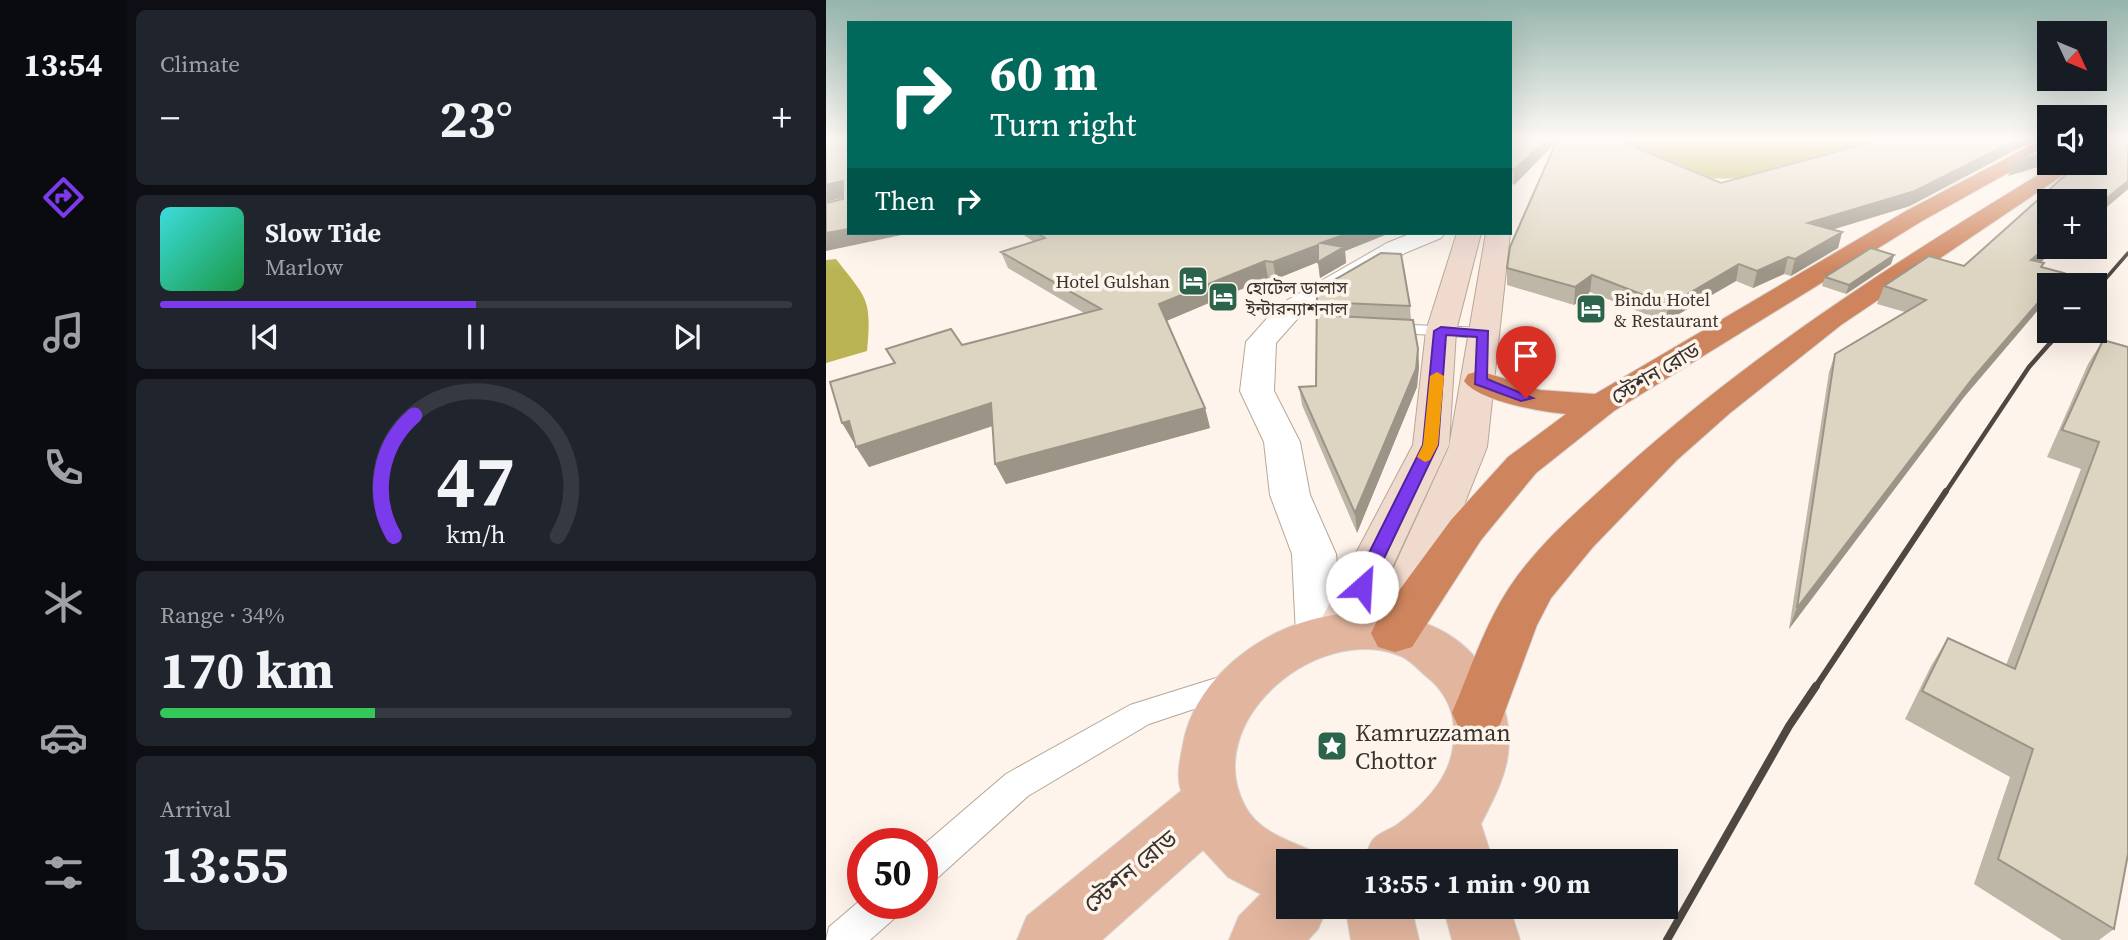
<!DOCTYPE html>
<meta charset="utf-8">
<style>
:root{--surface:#171b24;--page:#20242c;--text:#f1f3f6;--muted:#9ea1a6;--line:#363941;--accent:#7c3aed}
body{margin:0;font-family:"Source Serif 4","Noto Sans Bengali",serif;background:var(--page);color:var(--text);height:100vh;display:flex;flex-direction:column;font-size:26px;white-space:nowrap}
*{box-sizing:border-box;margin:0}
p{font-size:23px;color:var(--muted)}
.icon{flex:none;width:38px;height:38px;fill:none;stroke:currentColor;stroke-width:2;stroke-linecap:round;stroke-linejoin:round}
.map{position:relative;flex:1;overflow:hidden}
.sheet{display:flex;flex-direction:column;gap:10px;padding:10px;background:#0d0f14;width:700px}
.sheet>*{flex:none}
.hud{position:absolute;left:21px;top:21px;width:665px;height:214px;border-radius:0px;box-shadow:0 7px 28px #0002;background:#00695c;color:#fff;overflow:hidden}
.needle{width:46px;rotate:134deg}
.tools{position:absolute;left:1211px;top:21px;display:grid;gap:14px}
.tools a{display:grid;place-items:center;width:70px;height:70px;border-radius:0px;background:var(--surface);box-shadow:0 7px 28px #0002;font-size:35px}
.speed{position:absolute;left:21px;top:828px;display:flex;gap:14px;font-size:35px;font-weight:700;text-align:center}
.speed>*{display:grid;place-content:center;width:91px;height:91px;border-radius:50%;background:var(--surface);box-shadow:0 7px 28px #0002;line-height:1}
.speed .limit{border:10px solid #d22;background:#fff;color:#111}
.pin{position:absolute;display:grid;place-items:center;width:60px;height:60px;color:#fff;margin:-72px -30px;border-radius:50% 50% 50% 0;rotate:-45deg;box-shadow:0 0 7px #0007}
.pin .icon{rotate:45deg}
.me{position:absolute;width:77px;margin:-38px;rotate:26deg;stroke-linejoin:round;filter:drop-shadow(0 0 5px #0008)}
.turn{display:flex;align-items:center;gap:24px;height:147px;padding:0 28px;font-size:32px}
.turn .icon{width:91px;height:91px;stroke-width:2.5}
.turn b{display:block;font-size:49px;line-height:60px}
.then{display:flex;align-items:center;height:66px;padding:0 28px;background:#0003;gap:14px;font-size:26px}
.big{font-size:52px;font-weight:700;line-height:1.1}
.sheet .tile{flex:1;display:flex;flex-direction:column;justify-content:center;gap:10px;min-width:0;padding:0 24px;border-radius:10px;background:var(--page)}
.sheet .dial{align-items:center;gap:0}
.dial svg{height:182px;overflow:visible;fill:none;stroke:var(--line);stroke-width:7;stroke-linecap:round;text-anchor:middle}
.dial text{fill:var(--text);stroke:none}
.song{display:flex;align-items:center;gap:21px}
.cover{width:84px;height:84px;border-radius:10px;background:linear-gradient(135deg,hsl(180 70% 55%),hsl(140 70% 35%))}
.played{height:7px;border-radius:4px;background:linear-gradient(90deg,var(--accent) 50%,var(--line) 50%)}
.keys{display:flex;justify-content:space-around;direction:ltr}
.heat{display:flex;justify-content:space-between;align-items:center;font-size:38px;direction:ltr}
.charge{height:10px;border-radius:5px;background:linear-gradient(90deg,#34c759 34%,var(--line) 0)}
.trip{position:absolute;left:450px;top:849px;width:402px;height:70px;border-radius:0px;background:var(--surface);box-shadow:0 7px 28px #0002;font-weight:700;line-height:70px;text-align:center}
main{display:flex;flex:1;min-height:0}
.tabs{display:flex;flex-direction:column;width:126px;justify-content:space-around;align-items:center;background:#090b0e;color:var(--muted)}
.tabs .icon{width:49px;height:49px}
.tabs .on{color:var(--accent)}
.tabs b{font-size:32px;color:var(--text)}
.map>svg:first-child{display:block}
.water{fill:#b9b353}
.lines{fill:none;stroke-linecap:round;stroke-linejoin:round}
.lane-casing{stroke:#b6a797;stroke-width:2}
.street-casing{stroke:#b6a797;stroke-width:2}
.secondary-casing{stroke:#b6a797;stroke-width:2}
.primary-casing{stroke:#d7d6d5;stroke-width:2}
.highway-casing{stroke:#d7d6d5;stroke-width:2}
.lane{fill:#fff;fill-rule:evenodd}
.street{fill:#fff;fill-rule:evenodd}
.secondary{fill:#f0dace;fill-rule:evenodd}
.primary{fill:#e2b59e;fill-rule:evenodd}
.highway{fill:#ce845d;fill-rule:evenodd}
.rail-far3{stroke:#4f4842;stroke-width:3.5}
.rail-far2{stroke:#4f4842;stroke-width:4.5}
.rail-far1{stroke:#4f4842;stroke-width:6}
.rail{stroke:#4f4842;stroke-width:8}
.wall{fill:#beb6a6}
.shaded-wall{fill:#9b9487}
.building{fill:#ddd4c1;stroke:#9b9487;stroke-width:2}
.route{fill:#7c3aed;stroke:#51269a;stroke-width:2}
.slow{fill:#f59e0b}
.labels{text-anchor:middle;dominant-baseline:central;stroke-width:7;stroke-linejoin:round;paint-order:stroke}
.far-poi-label{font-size:18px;fill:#39332d;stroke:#fef4eb;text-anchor:start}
.street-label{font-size:21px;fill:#39332d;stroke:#fef4eb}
.near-poi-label{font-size:24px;fill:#39332d;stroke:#fef4eb;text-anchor:start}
.near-street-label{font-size:24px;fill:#39332d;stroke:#fef4eb}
</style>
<main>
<nav class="tabs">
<b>13:54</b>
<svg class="icon on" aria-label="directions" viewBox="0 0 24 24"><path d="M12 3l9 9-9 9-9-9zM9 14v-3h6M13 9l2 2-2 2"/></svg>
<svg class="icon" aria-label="music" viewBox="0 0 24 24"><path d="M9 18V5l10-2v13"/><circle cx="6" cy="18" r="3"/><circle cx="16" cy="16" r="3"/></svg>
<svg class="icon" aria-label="phone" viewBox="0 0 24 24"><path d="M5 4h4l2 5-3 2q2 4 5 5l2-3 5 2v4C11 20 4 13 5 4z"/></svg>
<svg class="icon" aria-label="climate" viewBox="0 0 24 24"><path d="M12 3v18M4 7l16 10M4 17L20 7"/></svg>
<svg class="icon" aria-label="car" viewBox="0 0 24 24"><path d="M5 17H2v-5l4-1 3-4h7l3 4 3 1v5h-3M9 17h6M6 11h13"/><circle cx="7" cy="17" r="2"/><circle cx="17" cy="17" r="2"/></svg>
<svg class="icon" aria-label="filters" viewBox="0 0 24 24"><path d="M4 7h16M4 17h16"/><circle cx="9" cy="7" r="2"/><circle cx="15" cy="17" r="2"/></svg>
</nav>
<section class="sheet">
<div class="tile"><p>Climate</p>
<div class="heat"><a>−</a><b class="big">23°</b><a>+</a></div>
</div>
<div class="tile">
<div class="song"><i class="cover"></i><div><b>Slow Tide</b><p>Marlow</p></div></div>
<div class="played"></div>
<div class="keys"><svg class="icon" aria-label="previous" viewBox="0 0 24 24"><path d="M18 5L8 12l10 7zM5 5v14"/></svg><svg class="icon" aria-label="pause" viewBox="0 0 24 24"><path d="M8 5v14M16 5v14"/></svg><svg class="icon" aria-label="next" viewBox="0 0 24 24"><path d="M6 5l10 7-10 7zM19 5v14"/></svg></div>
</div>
<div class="tile dial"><svg viewBox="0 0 100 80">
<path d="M14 69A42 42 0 1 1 86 69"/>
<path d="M14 69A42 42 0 0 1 23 16" stroke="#7c3aed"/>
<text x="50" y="56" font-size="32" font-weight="700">47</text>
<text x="50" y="72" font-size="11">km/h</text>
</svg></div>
<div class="tile"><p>Range · 34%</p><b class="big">170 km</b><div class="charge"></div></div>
<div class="tile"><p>Arrival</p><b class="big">13:55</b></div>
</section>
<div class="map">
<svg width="1302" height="940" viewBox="0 0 1302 940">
<rect width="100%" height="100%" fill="#fef4eb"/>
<path class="water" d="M785,140H1039L1054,147C988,165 911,192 842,171C822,166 802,150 785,140Z
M10,259C41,299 46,298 41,351L0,363V260Z"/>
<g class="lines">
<g class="lane-casing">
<path id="lane" d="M562,324L658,328L666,333L658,338L556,332V326Z
M406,673L416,677L420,685L416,693L323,724L202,796L108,881L96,886V846L180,774L304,705Z
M37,898V903H76L71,916L44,940H0L3,927Z"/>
</g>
<g class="street-casing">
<path id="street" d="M586,233H619L615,238L579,253L512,292L473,317L450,343L448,391L474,442L484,495L510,554L518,635L511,649L494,654L477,649L470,635L466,554L444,495L438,442L414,391L420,342L453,305L561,243Z"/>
</g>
<g class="secondary-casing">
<path id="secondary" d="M631,233H655L630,331L623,445L530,645L513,650L496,645L489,631L587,445L600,331Z
M660,233H684L661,447L595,613L588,626L571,631L554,626L547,613L623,447Z"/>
</g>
<g class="primary-casing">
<path id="primary" d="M545,611C566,615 589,618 608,627C654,647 689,703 682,754C679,779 666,802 655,824L667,861H538C540,855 542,847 546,841C551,833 564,830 572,824C595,807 620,782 626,753C632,723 625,696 601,677C594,671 585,661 577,657C495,620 373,720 419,806C432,831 461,840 484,850L489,861H462V906H502L492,929L482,940H403L413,916L435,894L402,877L377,850L276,940H191L201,916L355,791C350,774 354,761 357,744C369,679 435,629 497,617C513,613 529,613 545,611Z
M519,906H585L593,940H525Z
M617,906H683L694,940H626Z"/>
</g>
<g class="highway-casing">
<path id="highway" d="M1215,140H1223V150L1096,221L788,411L710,473L655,540L586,647L569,652L552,647L545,633L552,619L625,520L682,457L740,414C716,412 652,401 638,381L642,374L654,371L714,390L769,394L1080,211Z
M1293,140L1269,154V141Z
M1232,163H1255L1015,325L904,413L851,460L767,547L725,598L711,625L672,730L653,736L634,730L626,713C644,671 658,626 683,588C712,544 754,509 792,474C926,352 1078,256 1232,163Z"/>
</g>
<use href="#lane" class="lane"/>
<use href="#street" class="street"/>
<use href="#secondary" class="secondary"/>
<use href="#primary" class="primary"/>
<use href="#highway" class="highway"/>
<path class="rail-far3" d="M1269,291L1302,253
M1224,344L1235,331"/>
<path class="rail-far2" d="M1119,493L1203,367L1225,342"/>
<path class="rail-far1" d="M989,688L1120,491"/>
<path class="rail" d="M841,940L963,726L990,686"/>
</g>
<path class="wall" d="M684,140H792L895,183L1084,206L1006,230L1016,232L1012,248L965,276L958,274L927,288L910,281L839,322L764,292L748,305L681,285V268L729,144L688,185L684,182Z
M1281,140H1302V189L1269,217V201H1223V247H1233L1214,262L1218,263L1216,267L1238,273L1231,285H1223V297L1138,397L963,629L1003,372L1009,354L1079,312L1051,304L1058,286L1103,256L1138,266L1253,163H1269V149L1275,143Z
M195,233H564L519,251L520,263L494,278L492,262L450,279L442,278L340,321L379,408L384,428L180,484L169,464L167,426L43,467L29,443H28L69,364L60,349L136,345L258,313L182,268L175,252L208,242Z
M1068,255L1065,264L1020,294L996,286L999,277Z
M491,290L584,306L585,320L592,349L593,367L591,387L531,533L476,405L473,387L490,386Z
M1277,340L1288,929L1273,940H1236L1148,884L1184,777L1079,719L1105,666L1122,638L1180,665L1255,469L1221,457L1262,364Z"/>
<path class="shaded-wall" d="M720,140H734L728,144L688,185V170Z
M1190,140H1209L1084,206L978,238L982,223Z
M1223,152V163H1225L1182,176L1188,162Z
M17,181L23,196L0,202V185Z
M1302,181V189L1269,217V208Z
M23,229V233H85L0,251V233Z
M1016,232L1012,248L965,276L969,259Z
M523,233H564L519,251L520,263L494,278L492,262L450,279L447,262Z
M1223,245V247H1233L1197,277L1205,260Z
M1068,255L1065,264L1020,294L1023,285Z
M962,257L958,274L927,288L931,271Z
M439,261L442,278L338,322L333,304Z
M913,264L910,281L839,322L843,305Z
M1238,273L1231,285H1227Z
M766,275L764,292L748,305L749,287Z
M1223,290V297L1138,397L963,629L971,608L1147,378Z
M516,303L518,320L507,327L505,310Z
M592,349L593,367L591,387L531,533L529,513Z
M165,403L175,423L43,467L30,447Z
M379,408L384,428L180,484L169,464Z
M23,421L36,441L28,443L16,423Z"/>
<path class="building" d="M0,140H23V229L0,233V203L17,199V181L0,185Z
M684,140H720L688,170L684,167Z
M731,140H792L895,183L1054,140H1190L1089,191L982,223L1016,232L969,259L962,257L931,271L913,264L843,305L766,275L749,287L681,268L684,247Z
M1281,140H1302V181L1269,208V201H1223V245L1205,260L1218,263L1215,267L1238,273L1227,285H1223V290L1147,378L971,608L1009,354L1100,300L1058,286L1103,256L1138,266L1253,163H1269V149L1275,143Z
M1223,143V152L1188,162Z
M211,233H523L495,243L518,247L492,262V245L447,262L439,261L333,304L379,408L169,464L165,403L30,447L23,421L16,423L4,382L69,363L60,349L125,329L136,345L275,309L175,252L219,238Z
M1045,248L1068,255L1023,285L999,277Z
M555,253L575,254L584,306L516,303L505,310L510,316L587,320L592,349L590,369L529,513L473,387L490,386L491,290Z
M1277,340L1302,347V854L1288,929L1172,859L1207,749L1096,691L1122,638L1189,669L1273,442L1236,430Z"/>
<linearGradient id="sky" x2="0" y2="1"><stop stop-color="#95b4ac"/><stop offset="0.51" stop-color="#fffaf6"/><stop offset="1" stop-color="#fffaf6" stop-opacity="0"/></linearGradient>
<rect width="1302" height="272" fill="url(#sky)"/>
<path class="route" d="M615,327L662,331L661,379L707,398L695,401L649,384L651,337L620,335L612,445L542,592H529L526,587L597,445L608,331Z"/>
<path class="slow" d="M611,372L618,376L612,445L604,460L599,462L591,457L597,445L604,376Z"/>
<defs>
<g id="hotel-square" transform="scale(1.575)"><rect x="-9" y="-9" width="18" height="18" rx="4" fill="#2c644b" stroke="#fef4eb"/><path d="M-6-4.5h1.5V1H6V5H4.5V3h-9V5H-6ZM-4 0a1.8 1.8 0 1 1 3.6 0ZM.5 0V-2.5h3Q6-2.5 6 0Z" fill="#fff"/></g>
<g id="sight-square" transform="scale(1.575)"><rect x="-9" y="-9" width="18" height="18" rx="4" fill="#2c644b" stroke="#fef4eb"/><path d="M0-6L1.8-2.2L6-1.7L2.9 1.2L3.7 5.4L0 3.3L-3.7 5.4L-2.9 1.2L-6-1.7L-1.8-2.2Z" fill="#fff"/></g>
</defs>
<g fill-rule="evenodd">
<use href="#hotel-square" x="367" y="281"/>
<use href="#hotel-square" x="397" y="297"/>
<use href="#hotel-square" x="765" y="309"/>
<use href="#sight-square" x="506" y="746"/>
</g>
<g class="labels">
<g class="far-poi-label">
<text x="344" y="281" text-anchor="end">Hotel Gulshan</text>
<text x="420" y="287">হোটেল ডালাস<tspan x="420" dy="21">ইন্টারন্যাশনাল</tspan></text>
<text x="788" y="299">Bindu Hotel<tspan x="788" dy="21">&amp; Restaurant</tspan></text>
</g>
<g class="street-label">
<text transform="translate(829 373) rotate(-31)">স্টেশন রোড</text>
</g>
<g class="near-poi-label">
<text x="529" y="732">Kamruzzaman<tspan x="529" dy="28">Chottor</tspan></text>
</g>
<g class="near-street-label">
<text transform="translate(304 871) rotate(-40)">স্টেশন রোড</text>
</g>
</g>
</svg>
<div class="tools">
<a><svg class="needle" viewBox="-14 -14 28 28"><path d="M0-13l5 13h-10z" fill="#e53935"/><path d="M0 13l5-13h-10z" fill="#9ea1a6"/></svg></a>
<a><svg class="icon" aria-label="sound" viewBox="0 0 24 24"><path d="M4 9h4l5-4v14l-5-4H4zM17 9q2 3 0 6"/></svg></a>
<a>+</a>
<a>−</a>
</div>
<div class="speed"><div class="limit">50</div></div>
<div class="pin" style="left:700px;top:398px;background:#d93025"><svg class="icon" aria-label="arrive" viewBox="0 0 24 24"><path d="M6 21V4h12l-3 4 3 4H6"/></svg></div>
<svg class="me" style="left:536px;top:587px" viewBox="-20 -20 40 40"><circle r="19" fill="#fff"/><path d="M0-13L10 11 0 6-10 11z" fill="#7c3aed"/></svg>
<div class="trip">13:55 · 1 min · 90 m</div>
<div class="hud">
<div class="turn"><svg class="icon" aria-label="right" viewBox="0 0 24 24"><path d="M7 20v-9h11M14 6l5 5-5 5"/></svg><div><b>60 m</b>Turn right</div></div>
<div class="then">Then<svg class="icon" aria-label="right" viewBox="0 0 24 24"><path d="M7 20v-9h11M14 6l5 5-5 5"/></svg></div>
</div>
</div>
</main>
